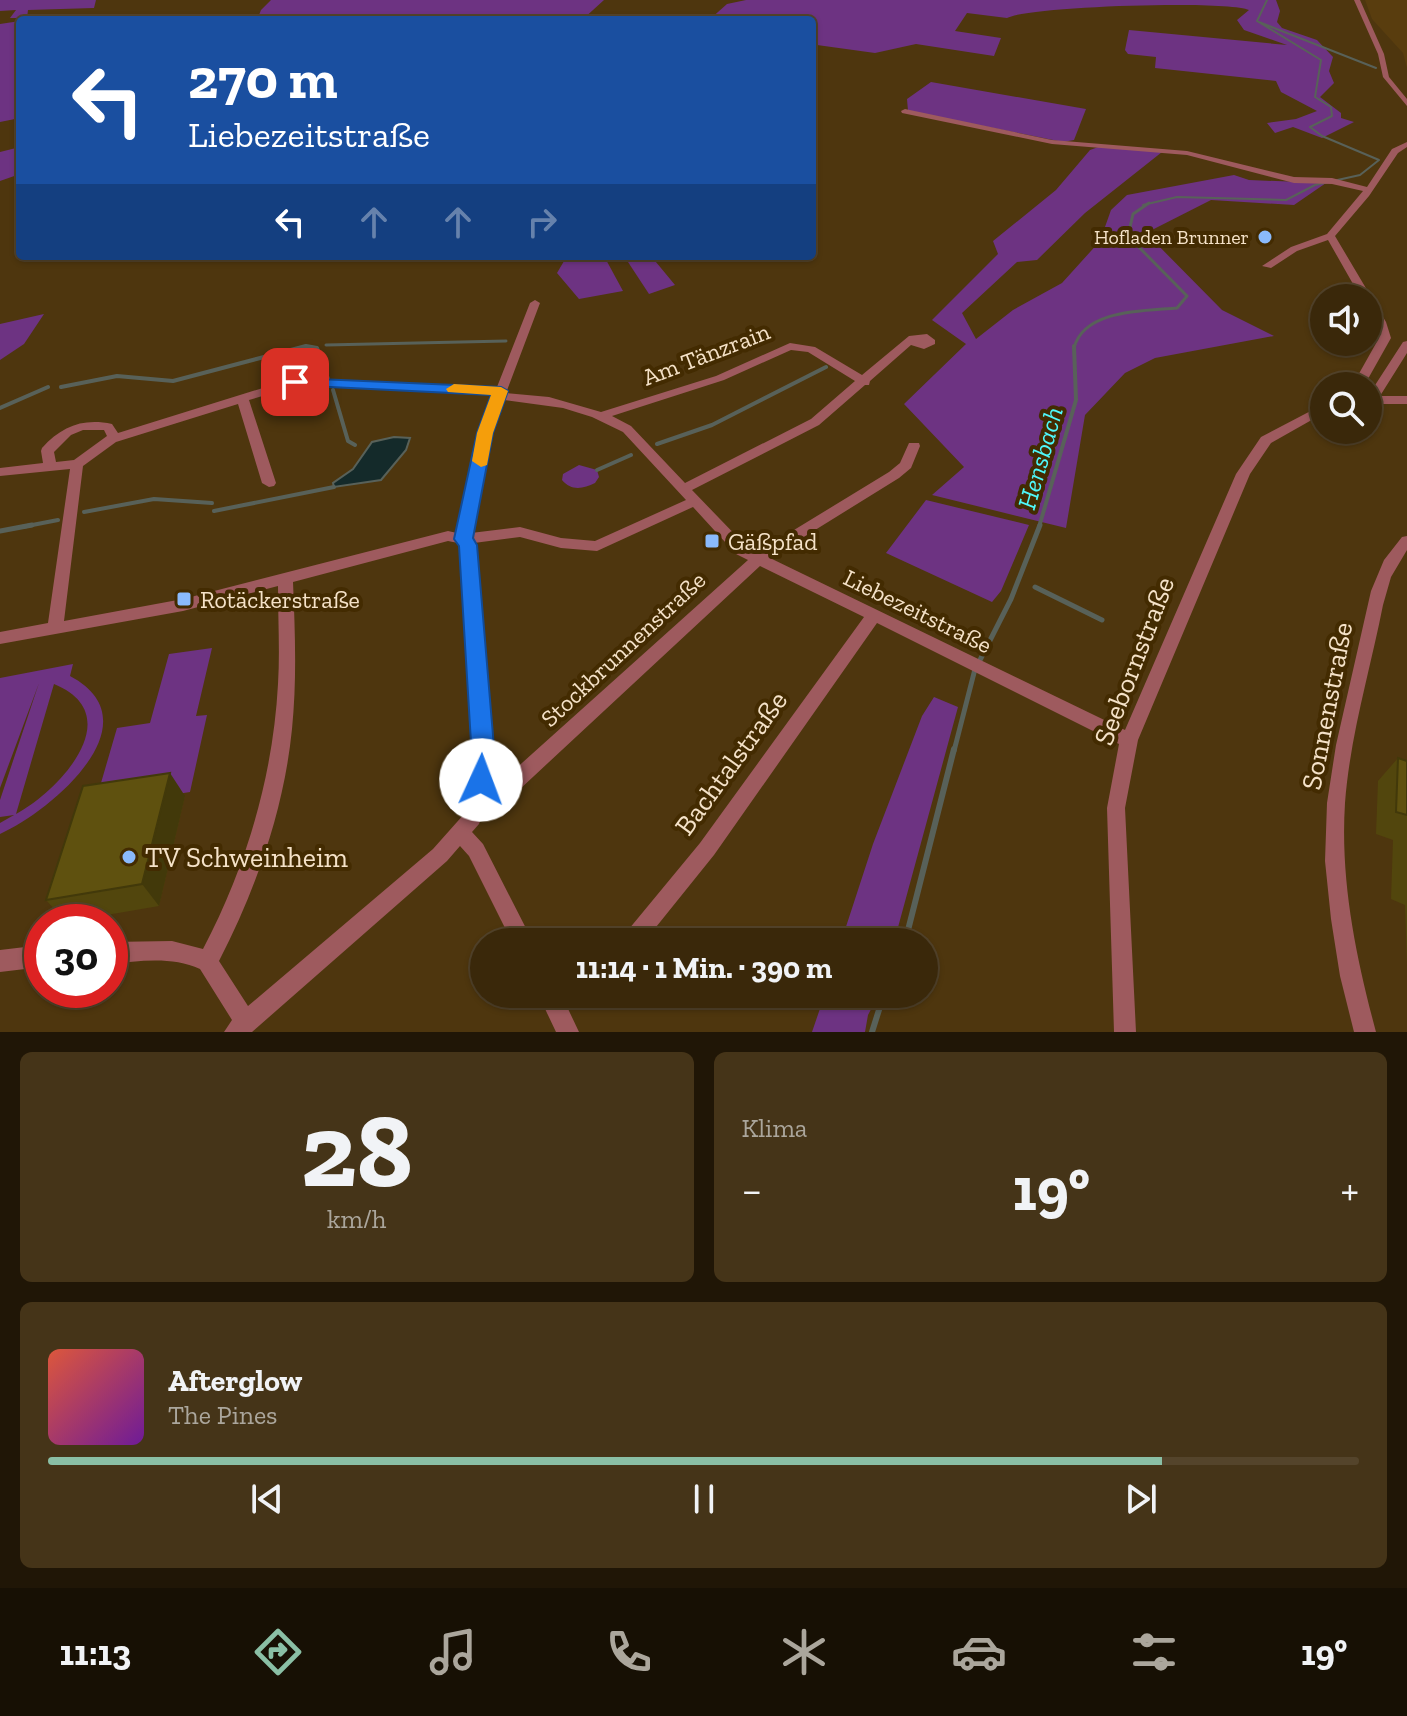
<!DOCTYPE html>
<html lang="de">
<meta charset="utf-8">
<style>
:root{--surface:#3a280a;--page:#453418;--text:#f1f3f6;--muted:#aba69c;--line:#54442b;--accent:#8abfa5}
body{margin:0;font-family:"Zilla Slab",serif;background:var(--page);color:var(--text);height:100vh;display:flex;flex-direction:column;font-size:30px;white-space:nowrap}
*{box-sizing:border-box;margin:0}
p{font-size:26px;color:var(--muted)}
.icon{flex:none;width:44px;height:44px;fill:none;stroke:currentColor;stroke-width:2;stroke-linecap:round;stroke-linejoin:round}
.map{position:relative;height:1032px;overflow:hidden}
.panel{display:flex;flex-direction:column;gap:20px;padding:20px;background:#201606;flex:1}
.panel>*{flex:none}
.hud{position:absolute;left:16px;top:16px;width:800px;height:244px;border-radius:8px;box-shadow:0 2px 6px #0004,0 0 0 2px var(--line);background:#1a4fa0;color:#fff;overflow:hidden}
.buttons{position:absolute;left:1310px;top:284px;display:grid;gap:16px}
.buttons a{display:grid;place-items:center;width:72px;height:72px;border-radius:50%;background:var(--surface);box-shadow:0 2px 6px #0004,0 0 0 2px var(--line);font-size:40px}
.speed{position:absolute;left:24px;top:904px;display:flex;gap:16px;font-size:40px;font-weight:700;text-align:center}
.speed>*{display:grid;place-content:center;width:104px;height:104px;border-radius:50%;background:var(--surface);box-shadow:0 2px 6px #0004,0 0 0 2px var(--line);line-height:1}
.speed .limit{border:12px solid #d22;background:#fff;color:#111}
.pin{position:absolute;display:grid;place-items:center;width:68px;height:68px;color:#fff;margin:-34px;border-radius:16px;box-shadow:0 4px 12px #0006}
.me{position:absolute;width:88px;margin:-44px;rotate:2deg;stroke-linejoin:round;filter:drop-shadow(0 0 6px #0008)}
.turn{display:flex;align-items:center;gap:28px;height:168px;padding:0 40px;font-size:36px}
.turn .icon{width:104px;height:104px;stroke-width:2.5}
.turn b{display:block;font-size:56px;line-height:68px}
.lanes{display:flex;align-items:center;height:76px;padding:0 40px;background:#0003;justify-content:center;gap:40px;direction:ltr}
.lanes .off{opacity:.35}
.big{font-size:60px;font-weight:700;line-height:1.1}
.panel .tile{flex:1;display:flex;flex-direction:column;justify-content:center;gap:12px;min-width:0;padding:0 28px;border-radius:12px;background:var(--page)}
.panel .dial{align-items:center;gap:0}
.dial b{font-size:104px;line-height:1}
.song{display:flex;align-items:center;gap:24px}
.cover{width:96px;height:96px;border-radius:12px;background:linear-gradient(135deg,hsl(10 70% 55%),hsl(280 70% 35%))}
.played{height:8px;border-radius:4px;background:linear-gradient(90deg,var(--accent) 85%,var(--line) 85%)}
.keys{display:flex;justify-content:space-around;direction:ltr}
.heat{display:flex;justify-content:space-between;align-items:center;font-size:44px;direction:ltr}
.panel .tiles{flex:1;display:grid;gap:20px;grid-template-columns:1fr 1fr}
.tile:last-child{grid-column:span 2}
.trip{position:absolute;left:470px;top:928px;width:468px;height:80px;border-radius:40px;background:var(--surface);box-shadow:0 2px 6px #0004,0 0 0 2px var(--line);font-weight:700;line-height:80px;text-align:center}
.dock{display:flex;height:128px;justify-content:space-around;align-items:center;background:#171004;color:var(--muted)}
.dock .icon{width:56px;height:56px}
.dock .active{color:var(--accent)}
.dock b{font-size:36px;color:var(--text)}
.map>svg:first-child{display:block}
.built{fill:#593d0e}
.green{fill:#6d3382;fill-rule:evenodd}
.water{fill:#142a2a;stroke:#586159;stroke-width:2}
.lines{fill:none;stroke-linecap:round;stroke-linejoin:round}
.stream-far4{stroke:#586159;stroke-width:2}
.stream-far3{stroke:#586159;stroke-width:3}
.stream-far2{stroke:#586159;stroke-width:4}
.stream-far1{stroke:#586159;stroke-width:5}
.stream{stroke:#586159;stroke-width:6}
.street{fill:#9e5a5e;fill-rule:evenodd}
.wall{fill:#52460d}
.shaded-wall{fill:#42390a}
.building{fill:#5f510f;stroke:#42390a;stroke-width:2}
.route{fill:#1a73e8;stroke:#114b97;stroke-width:2}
.slow{fill:#f59e0b}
.poi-dot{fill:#8abafc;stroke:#432b01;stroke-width:3}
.labels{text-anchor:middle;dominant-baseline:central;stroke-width:8;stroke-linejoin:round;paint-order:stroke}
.far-poi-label{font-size:20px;fill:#f5e2c8;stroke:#432b01;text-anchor:end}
.street-label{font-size:24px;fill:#f5e2c8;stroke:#432b01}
.poi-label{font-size:24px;fill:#f5e2c8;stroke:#432b01;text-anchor:start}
.water-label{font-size:26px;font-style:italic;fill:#4ff8fa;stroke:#432b01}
.near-street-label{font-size:28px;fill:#f5e2c8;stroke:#432b01}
.near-poi-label{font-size:28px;fill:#f5e2c8;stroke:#432b01;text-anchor:start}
</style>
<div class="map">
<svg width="1407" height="1032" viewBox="0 0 1407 1032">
<rect width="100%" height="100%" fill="#4e360e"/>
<path class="built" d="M1365,0H1407V68L1403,53L1372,19Z"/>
<path class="green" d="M0,0H96L94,8L28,10L27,18H10L16,10L0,11Z
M271,0H604L582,20H257L261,10Z
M746,0H1276L1280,11L1277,22L1282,28L1317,40L1333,57L1329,71L1334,83L1320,97L1341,113V118L1354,122L1322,138L1293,127L1275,133L1267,123L1296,119L1317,111L1281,92L1276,81L1155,68L1156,57L1128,54L1125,50L1129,30L1287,45L1244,30L1237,20L1249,10C1228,0 1028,6 1007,18L967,13L955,31L1001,38L994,56L916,44L875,53L817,45L812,50V20H709L727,4Z
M20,21V118L0,122V24Z
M931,82L1086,109L1074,140L1063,142L908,111L907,99Z
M1101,146L1162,152L1085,213L1037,260L1017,262L962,313L976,339L1013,310L1062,283L1100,241L1111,210L1127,195L1234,175L1249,180L1326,183L1294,205L1211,200L1146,233L1222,310L1274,336L1155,358L1125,373L1085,415L1066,528L932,495L964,467L904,404L966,344L932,320L998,254L993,241L1056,190L1090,150Z
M20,147V174L0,181V152Z
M567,256H604L623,291L579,299L557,273Z
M610,256H651L675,285L649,294L628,262Z
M44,314L24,344L0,360V324Z
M579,465L597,470L599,477L595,483C583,489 571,491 562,480L563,474Z
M926,500L1029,525L1001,591L992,602L886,553Z
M212,648L196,716L207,715L190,792L94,807L117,728L150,723L169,654Z
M73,664L70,676C157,722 51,811 0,834V823L14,815L0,817V800L39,683L0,788V678ZM54,684C130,715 59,791 16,814Z
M934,697L958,707L894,942H841L873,844L922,716Z
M825,994H879L868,1015L865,1032H812Z"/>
<path class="water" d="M394,437L410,438L406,450L381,480L334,487L333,483L353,469L372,442Z"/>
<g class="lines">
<path class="stream-far4" d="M1259,22L1376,68
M1143,205L1177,197L1286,200L1315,185L1360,175L1379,160L1322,136L1310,127L1332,116L1331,107L1315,97L1321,60L1257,21L1267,0"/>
<path class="stream-far3" d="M326,345L506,341
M299,348H317
M1074,348C1084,309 1145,311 1177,308L1187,296L1128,236L1133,214L1149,203"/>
<path class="stream-far2" d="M61,387L117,376L173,381L306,346L317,348L328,379
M333,390L348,441L355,445
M0,408L48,387
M657,444L712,425L826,367
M597,470L631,455
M214,511L334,487
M84,512L154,499L212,503
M22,527L58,520
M1039,527L1076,400L1074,346"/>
<path class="stream-far1" d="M0,531L32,525
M1035,587L1102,620
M979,662L1011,599L1040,525
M954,751L975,669"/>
<path class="stream" d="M905,942L954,749
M872,1032L884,994"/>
<path class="street" d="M1354,0H1360L1384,54L1389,77L1407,99V106L1383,77L1378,54Z
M905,109L1052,140L1187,151L1294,177L1332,178L1367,187L1392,149L1407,142V147L1398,153L1369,196L1335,236L1386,322L1391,338L1364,386H1352L1379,338C1376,324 1368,312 1368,298H1361L1328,240L1297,251L1271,268L1262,266L1291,247L1327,234L1363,191L1332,184L1294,183L1187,155L1052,144L902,113L901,111Z
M535,300L540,303L506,393L549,397L601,412L716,376L790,343L815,347L862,375L909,336L927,334L935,340V344L924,349L911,345L870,381L869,385H865L819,425L692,490L746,546L758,552L889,472L900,463L909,443H919L920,446L911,468L899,478L770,558L1125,730L1236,474L1261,437L1324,404V413L1271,443L1250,474L1138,740L1125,808L1136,1032H1114L1107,808L1119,744L877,623L714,855L644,942H621L624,935L700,843L864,617L760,566L506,802L485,808L479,824L472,832L483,844L533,942H512L469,856L460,846L447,861L252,1032H224L232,1020L200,969C172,956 139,961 110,964V942L172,941L203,949C246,867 273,777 278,684C280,652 278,619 278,586L183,611L0,644V632L48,623L70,469L0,476V468L43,463L41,451L42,448C62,426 83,418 112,424L118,433L295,378L497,387L530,303ZM791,350L808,352L855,381L811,419L685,483L631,426L612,416L724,380ZM296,386L493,394L479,433L457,533L448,531L183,599L64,621L83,466L116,442L238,404L262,483L269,487L274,486L276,483L249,400ZM504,400L563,408L592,417L623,432L686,500L595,541L561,538L520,527L471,533L491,433ZM83,430H104L107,436L74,460L56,462L54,452L71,435ZM693,507L736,554L748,560L493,789L489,791L493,759L474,543L520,537L561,548L597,551ZM448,541L458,543L461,546L475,759L469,802L465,813L433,849L248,1006L219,961C256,889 284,810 292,729C297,680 295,631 293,582Z
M1407,341V353L1380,396H1407V404H1368V396L1403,342Z
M1407,536V550L1391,577L1383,605C1370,671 1350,736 1345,803C1340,881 1356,957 1376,1032H1354L1340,976L1331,919L1325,861L1327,803L1336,745L1371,591L1384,560L1402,537Z
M42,945V967L0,972V950Z
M538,994H561L579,1032H556Z"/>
</g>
<path class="wall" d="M1398,758L1407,761V966L1405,905L1391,899L1393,840L1376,834L1378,781Z
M185,796L159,906L66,922L46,900Z"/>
<path class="shaded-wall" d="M170,773L185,796L159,906L142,884Z"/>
<path class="building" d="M1398,758L1407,761V815L1396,812Z
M170,773L142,884L46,900L83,786Z"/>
<path class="route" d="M295,378L501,387L508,391L493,433L473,538L477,545L495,759L490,788L481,791L473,788L469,780L472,759L459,546L454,539L477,433L491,395L290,385V379Z"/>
<path class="slow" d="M454,384L501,387L508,391L493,433L487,465L481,467L472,461L477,433L491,395L448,392L446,389Z"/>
<g class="poi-dot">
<circle cx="1265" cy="237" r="8"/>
<rect x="704" y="533" width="16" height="16" rx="4"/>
<rect x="176" y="591" width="16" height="16" rx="4"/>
<circle cx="129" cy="857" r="8"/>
</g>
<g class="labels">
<g class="far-poi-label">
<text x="1249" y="237">Hofladen Brunner</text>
</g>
<g class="street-label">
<text transform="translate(706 354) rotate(-21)">Am Tänzrain</text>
<text transform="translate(918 611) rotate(26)">Liebezeitstraße</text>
<text transform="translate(623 649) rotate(-43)">Stockbrunnenstraße</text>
</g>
<g class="poi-label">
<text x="728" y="541">Gäßpfad</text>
<text x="200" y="599">Rotäckerstraße</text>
</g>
<g class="water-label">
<text transform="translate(1040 458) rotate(-74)">Hensbach</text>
</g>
<g class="near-street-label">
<text transform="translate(1134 661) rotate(-69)">Seebornstraße</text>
<text transform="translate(1327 706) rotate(-79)">Sonnenstraße</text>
<text transform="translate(731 763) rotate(-54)">Bachtalstraße</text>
</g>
<g class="near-poi-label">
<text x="145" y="857">TV Schweinheim</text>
</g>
</g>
</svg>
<div class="buttons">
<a><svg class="icon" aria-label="sound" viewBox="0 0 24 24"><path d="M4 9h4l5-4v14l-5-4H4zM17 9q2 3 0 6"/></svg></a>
<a><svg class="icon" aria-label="search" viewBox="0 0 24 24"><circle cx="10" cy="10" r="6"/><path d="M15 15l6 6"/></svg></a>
</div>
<div class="speed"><div class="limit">30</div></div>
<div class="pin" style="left:295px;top:382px;background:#d93025"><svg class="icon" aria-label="arrive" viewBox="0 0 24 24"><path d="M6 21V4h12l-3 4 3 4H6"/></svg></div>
<svg class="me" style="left:481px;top:780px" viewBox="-20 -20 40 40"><circle r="19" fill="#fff"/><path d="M0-13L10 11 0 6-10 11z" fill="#1a73e8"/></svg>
<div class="trip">11:14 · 1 Min. · 390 m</div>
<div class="hud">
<div class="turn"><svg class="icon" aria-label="left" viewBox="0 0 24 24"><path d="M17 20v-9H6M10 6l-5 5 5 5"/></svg><div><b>270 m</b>Liebezeitstraße</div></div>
<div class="lanes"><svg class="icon" aria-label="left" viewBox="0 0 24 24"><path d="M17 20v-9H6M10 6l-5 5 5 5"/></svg><svg class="icon off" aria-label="ahead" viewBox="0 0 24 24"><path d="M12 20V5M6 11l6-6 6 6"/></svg><svg class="icon off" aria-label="ahead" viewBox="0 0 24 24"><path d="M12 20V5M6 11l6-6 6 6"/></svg><svg class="icon off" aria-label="right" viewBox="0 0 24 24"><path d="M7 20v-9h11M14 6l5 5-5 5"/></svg></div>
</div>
</div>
<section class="panel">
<div class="tiles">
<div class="tile dial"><b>28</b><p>km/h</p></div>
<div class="tile"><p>Klima</p>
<div class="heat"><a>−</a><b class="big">19°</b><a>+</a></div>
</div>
<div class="tile">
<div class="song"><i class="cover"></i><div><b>Afterglow</b><p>The Pines</p></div></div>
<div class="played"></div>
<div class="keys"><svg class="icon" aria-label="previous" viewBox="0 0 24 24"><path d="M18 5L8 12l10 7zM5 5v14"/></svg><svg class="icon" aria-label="pause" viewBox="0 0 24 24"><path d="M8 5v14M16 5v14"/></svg><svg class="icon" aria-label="next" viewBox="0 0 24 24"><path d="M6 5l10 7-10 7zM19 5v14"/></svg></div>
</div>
</div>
</section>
<nav class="dock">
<b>11:13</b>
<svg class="icon active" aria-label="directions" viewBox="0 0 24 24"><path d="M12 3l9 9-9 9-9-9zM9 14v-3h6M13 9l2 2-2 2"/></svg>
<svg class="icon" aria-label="music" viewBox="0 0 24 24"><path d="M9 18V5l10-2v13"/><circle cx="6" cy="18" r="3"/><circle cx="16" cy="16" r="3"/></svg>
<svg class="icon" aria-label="phone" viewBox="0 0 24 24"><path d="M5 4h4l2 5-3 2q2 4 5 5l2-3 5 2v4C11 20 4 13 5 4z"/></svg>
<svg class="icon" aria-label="climate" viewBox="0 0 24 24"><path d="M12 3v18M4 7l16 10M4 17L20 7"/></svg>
<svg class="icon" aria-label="car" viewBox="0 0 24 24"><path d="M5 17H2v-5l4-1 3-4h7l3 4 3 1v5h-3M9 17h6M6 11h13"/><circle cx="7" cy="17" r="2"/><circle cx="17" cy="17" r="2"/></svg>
<svg class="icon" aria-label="filters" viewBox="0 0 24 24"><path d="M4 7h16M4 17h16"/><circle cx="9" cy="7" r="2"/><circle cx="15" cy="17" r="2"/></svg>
<b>19°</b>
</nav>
